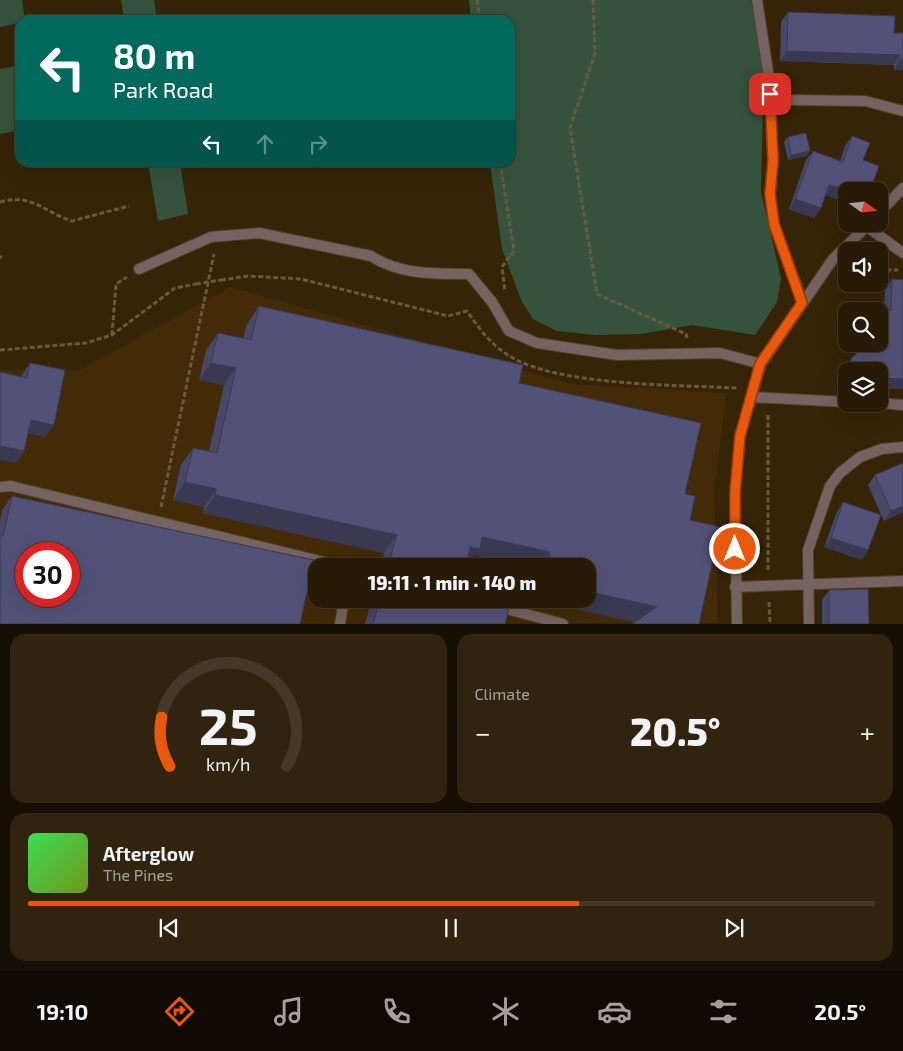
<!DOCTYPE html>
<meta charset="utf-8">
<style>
:root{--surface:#281b05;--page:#30240f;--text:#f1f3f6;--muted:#a5a19a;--line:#443927;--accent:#ea580c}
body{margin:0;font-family:"Exo 2",sans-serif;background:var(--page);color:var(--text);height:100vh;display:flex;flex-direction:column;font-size:19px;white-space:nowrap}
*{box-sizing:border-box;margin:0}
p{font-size:16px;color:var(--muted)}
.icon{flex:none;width:28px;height:28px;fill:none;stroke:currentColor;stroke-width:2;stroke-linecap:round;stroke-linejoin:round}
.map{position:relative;height:624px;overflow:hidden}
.drawer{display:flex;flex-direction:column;gap:10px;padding:10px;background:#160f03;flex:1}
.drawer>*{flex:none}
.top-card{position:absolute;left:15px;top:15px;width:500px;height:152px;border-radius:15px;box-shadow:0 5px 20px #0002,0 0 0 1px var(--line);background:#00695c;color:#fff;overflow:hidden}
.needle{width:32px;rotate:105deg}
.tools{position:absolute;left:838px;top:182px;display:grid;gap:10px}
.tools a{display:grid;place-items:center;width:50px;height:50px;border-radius:10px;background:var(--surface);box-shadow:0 5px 20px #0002,0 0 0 1px var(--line);font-size:25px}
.speed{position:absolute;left:15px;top:542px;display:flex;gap:10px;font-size:25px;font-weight:700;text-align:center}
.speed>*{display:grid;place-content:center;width:65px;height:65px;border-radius:50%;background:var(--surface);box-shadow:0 5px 20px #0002,0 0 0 1px var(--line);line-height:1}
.speed .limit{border:8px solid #d22;background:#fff;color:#111}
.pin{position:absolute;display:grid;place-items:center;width:42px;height:42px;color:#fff;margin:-21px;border-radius:10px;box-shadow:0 2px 8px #0006}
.me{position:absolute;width:55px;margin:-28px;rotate:0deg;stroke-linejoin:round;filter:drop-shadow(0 0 4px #0008)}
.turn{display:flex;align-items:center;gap:18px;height:105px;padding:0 15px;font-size:22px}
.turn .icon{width:65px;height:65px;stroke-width:2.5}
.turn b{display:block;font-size:35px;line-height:42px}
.lanes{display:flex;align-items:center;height:48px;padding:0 15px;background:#0003;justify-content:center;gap:25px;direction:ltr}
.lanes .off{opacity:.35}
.big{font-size:38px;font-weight:800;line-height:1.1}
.drawer .widget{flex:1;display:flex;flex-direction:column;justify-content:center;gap:8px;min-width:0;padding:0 18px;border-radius:15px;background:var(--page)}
.drawer .dial{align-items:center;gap:0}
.dial svg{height:130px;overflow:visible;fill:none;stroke:var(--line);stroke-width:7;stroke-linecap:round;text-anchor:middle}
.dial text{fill:var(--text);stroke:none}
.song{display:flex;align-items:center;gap:15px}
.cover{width:60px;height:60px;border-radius:8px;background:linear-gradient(135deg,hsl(130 70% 55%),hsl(80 70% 35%))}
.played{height:5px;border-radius:2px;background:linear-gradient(90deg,var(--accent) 65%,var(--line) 65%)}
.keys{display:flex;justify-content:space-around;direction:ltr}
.heat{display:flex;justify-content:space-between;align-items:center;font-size:28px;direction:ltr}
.drawer .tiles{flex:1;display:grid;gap:10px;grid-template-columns:1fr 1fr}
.widget:last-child{grid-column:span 2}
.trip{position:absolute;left:308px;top:558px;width:288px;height:50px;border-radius:15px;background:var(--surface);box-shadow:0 5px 20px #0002,0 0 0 1px var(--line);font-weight:800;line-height:50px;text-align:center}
.tabs{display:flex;height:80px;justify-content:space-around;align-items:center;background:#100b02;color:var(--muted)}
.tabs .icon{width:35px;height:35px}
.tabs .current{color:var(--accent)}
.tabs b{font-size:22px;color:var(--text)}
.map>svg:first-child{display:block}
.built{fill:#422b06;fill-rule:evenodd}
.green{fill:#35533c}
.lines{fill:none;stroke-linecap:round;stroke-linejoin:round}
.service-casing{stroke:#514025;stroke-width:12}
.minor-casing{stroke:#514025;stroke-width:12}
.path{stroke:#695940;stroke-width:3;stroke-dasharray:5 2.5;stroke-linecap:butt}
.service{stroke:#746360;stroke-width:10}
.minor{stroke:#746360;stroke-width:10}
.path-bridge{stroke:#695940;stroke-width:3;stroke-dasharray:5 2.5;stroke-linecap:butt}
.wall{fill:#474767}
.shaded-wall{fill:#393954}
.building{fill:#525278;stroke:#393954;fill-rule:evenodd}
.route-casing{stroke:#983908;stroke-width:12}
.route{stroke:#ea580c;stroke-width:9}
</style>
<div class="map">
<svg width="903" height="624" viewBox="0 0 903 624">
<rect width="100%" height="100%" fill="#362407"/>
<path class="built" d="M230,287L572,384L727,393L714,490L718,623L0,624V370L78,371ZM26,554H69V596H26ZM316,566H586V599H316Z"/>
<path class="green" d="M0,0H22L25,20H20V23L0,27Z
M121,0H154L157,20H124Z
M469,0H751L764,60L761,192L781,278L777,302L755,335L692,325L641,334L596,335L557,331L533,319L522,302L502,249L490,163L510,162V20H471Z
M20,65V130L0,134V69Z
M148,163H180L188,214L158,221Z"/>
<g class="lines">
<g class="service-casing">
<path id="service" d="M139,269L211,237L259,233L371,256C400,275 436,274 469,274L492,302L509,331L537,343L617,355L720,353L761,364
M0,487L11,486L341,566
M470,599L563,624
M340,624L344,599"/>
</g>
<g class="minor-casing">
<path id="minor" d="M757,0L769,78L773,160L770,194L774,224L803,303
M791,100L865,101L903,111
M879,213L903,188
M866,226L903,253
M751,397L846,402
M879,403L903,405
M735,587L903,581
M737,624L735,493L740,436L761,364L833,259L869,224
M809,624L808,550L830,486L840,473L860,457L882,449L903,447"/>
</g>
<path class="path" d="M477,0L480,20
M593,0L595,53L570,128L597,294L686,334L687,338
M500,162L514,251L502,267L505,292
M0,202C32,193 44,212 72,221L129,206
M0,257H2
M879,270H898
M221,280L248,276L301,279L448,316L467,311C478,327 490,344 508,355C554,386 679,385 737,388
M112,335L116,284L127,277
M0,350L86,343L112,335L175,288L196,284
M161,507L214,254
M768,570V414
M769,602L770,624"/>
<use href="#service" class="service"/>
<use href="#minor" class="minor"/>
<path class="path-bridge" d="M196,284L221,280"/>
</g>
<path class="wall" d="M788,12L894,33H903V70H894V65L780,61L781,22Z
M852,136L870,143L825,195L821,208L814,218L789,209L806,160L813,151L840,161L845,146Z
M788,137L810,151L806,156L788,160L784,142Z
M892,279L903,280V389L879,388V371H846V387L844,383V369L851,359L879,344V311H874L876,310H884L885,289Z
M259,306L519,383L635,622L559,605L561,599H586V566H524L475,555L468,566H381L384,553L203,513L204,507L173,500L181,465L193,448L209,451L224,385L199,380L206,350L218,333L243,339L247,324Z
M30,363L45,437L28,433L24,451L16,463L21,377Z
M903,463V512L884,521L868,485L875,475Z
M12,496L0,624V520L2,510Z
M843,502L862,560L824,547L837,512Z
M829,590L869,624H822V600Z
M372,599H511L505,624H365Z"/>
<path class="shaded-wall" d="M787,51L900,55L894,65L780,61Z
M900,60H903V70H894Z
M810,151L806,156L788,160L791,155Z
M864,182L872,185L868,191H858Z
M829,185L848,191H846V203L823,194Z
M795,199L821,208L814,218L789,209Z
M211,363L236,368L224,385L199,380Z
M879,378L903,379V389L879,388Z
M31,420L54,425L45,437L22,432Z
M0,446L24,451L16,463L0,460Z
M185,482L216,489L204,507L173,500Z
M215,495L397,535L384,553L203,513Z
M903,506V512L884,521L891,511Z
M482,537L550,552L540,566H524L475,555L468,566L458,564L470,547Z
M831,538L868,550L862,560L824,547Z
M549,558L577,565L576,566H543Z
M586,591L657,607L643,624L559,605L564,599H586Z"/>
<path class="building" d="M788,12L895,16L894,33H903V60H900V55L787,51Z
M806,133L810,151L791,155L788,137Z
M852,136L870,143L863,160L879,166L872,185L864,182L860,191H848L829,185L821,208L795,199L813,151L843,162Z
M892,279L903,280V379L879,378V371H850L851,359L866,344H879V311H875L876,310H891Z
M259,306L523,365L519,383L701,423L685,494L695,496L690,520L720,527L699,624H632L657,607L586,591V566H576L577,565L549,558L550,552L482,537L480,549L470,547L466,566H388L397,535L215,495L216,489L185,482L193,448L217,453L236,368L211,363L218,333L251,340Z
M30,363L65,370L54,425L31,420L24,451L0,446V372L27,378Z
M903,463V506L891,511L875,475Z
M12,496L314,560L300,624H0V536H3ZM26,554H69V596H26Z
M843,502L881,515L868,550L831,538Z
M868,589L869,624H829V590Z
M380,599H511L505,624H373Z"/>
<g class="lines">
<g class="route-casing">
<path id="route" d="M735,549V493L740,436L760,364L802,303L774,224L770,194L773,160L770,94"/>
</g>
<use href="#route" class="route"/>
</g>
</svg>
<div class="tools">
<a><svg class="needle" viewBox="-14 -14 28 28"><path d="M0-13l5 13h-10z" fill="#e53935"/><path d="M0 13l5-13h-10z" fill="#a5a19a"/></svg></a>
<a><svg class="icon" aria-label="sound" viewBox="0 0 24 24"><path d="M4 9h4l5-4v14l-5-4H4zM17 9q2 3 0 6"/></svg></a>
<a><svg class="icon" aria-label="search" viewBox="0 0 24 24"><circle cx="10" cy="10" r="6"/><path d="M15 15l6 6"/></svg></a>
<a><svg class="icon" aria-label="layers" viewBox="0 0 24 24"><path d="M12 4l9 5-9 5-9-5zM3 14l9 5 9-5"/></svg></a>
</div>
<div class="speed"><div class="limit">30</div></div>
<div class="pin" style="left:770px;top:94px;background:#d93025"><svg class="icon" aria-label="arrive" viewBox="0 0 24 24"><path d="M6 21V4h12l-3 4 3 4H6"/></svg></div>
<svg class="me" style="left:735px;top:549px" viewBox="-20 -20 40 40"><circle r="17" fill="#ea580c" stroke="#fff" stroke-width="3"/><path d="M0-11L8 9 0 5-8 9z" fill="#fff"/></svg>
<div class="trip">19:11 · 1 min · 140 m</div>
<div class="top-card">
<div class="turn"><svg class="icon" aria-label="left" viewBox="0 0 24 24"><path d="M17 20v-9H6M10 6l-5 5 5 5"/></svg><div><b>80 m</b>Park Road</div></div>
<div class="lanes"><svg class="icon" aria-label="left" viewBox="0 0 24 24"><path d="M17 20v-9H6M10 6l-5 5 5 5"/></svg><svg class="icon off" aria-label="ahead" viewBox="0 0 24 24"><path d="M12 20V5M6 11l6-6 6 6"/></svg><svg class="icon off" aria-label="right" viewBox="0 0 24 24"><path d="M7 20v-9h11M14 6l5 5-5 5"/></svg></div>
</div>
</div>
<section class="drawer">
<div class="tiles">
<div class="widget dial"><svg viewBox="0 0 100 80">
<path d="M14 69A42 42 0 1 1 86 69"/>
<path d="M14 69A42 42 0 0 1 9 39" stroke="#ea580c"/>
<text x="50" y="56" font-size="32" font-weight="700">25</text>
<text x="50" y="72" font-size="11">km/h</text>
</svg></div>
<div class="widget"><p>Climate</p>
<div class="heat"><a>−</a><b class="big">20.5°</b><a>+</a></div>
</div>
<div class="widget">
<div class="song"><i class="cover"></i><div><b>Afterglow</b><p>The Pines</p></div></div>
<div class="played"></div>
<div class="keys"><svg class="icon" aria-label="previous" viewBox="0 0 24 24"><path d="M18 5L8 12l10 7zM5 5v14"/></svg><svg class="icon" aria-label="pause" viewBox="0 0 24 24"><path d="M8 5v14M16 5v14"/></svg><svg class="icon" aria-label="next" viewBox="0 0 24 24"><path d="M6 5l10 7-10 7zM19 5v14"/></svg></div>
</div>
</div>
</section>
<nav class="tabs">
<b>19:10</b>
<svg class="icon current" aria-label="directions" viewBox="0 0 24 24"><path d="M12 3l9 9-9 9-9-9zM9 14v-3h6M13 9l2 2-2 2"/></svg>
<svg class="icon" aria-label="music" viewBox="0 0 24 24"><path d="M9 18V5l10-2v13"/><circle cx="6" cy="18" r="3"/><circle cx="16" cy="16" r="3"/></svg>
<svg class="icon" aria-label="phone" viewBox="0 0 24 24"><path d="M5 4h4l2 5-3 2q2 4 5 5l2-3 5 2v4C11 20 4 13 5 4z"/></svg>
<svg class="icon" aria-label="climate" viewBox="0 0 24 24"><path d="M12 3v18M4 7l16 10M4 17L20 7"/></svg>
<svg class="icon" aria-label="car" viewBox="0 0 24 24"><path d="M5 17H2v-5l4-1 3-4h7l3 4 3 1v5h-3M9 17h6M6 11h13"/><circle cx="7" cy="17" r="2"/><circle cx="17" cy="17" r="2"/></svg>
<svg class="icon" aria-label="filters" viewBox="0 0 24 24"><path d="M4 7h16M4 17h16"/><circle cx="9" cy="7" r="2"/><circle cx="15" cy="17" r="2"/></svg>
<b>20.5°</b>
</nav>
